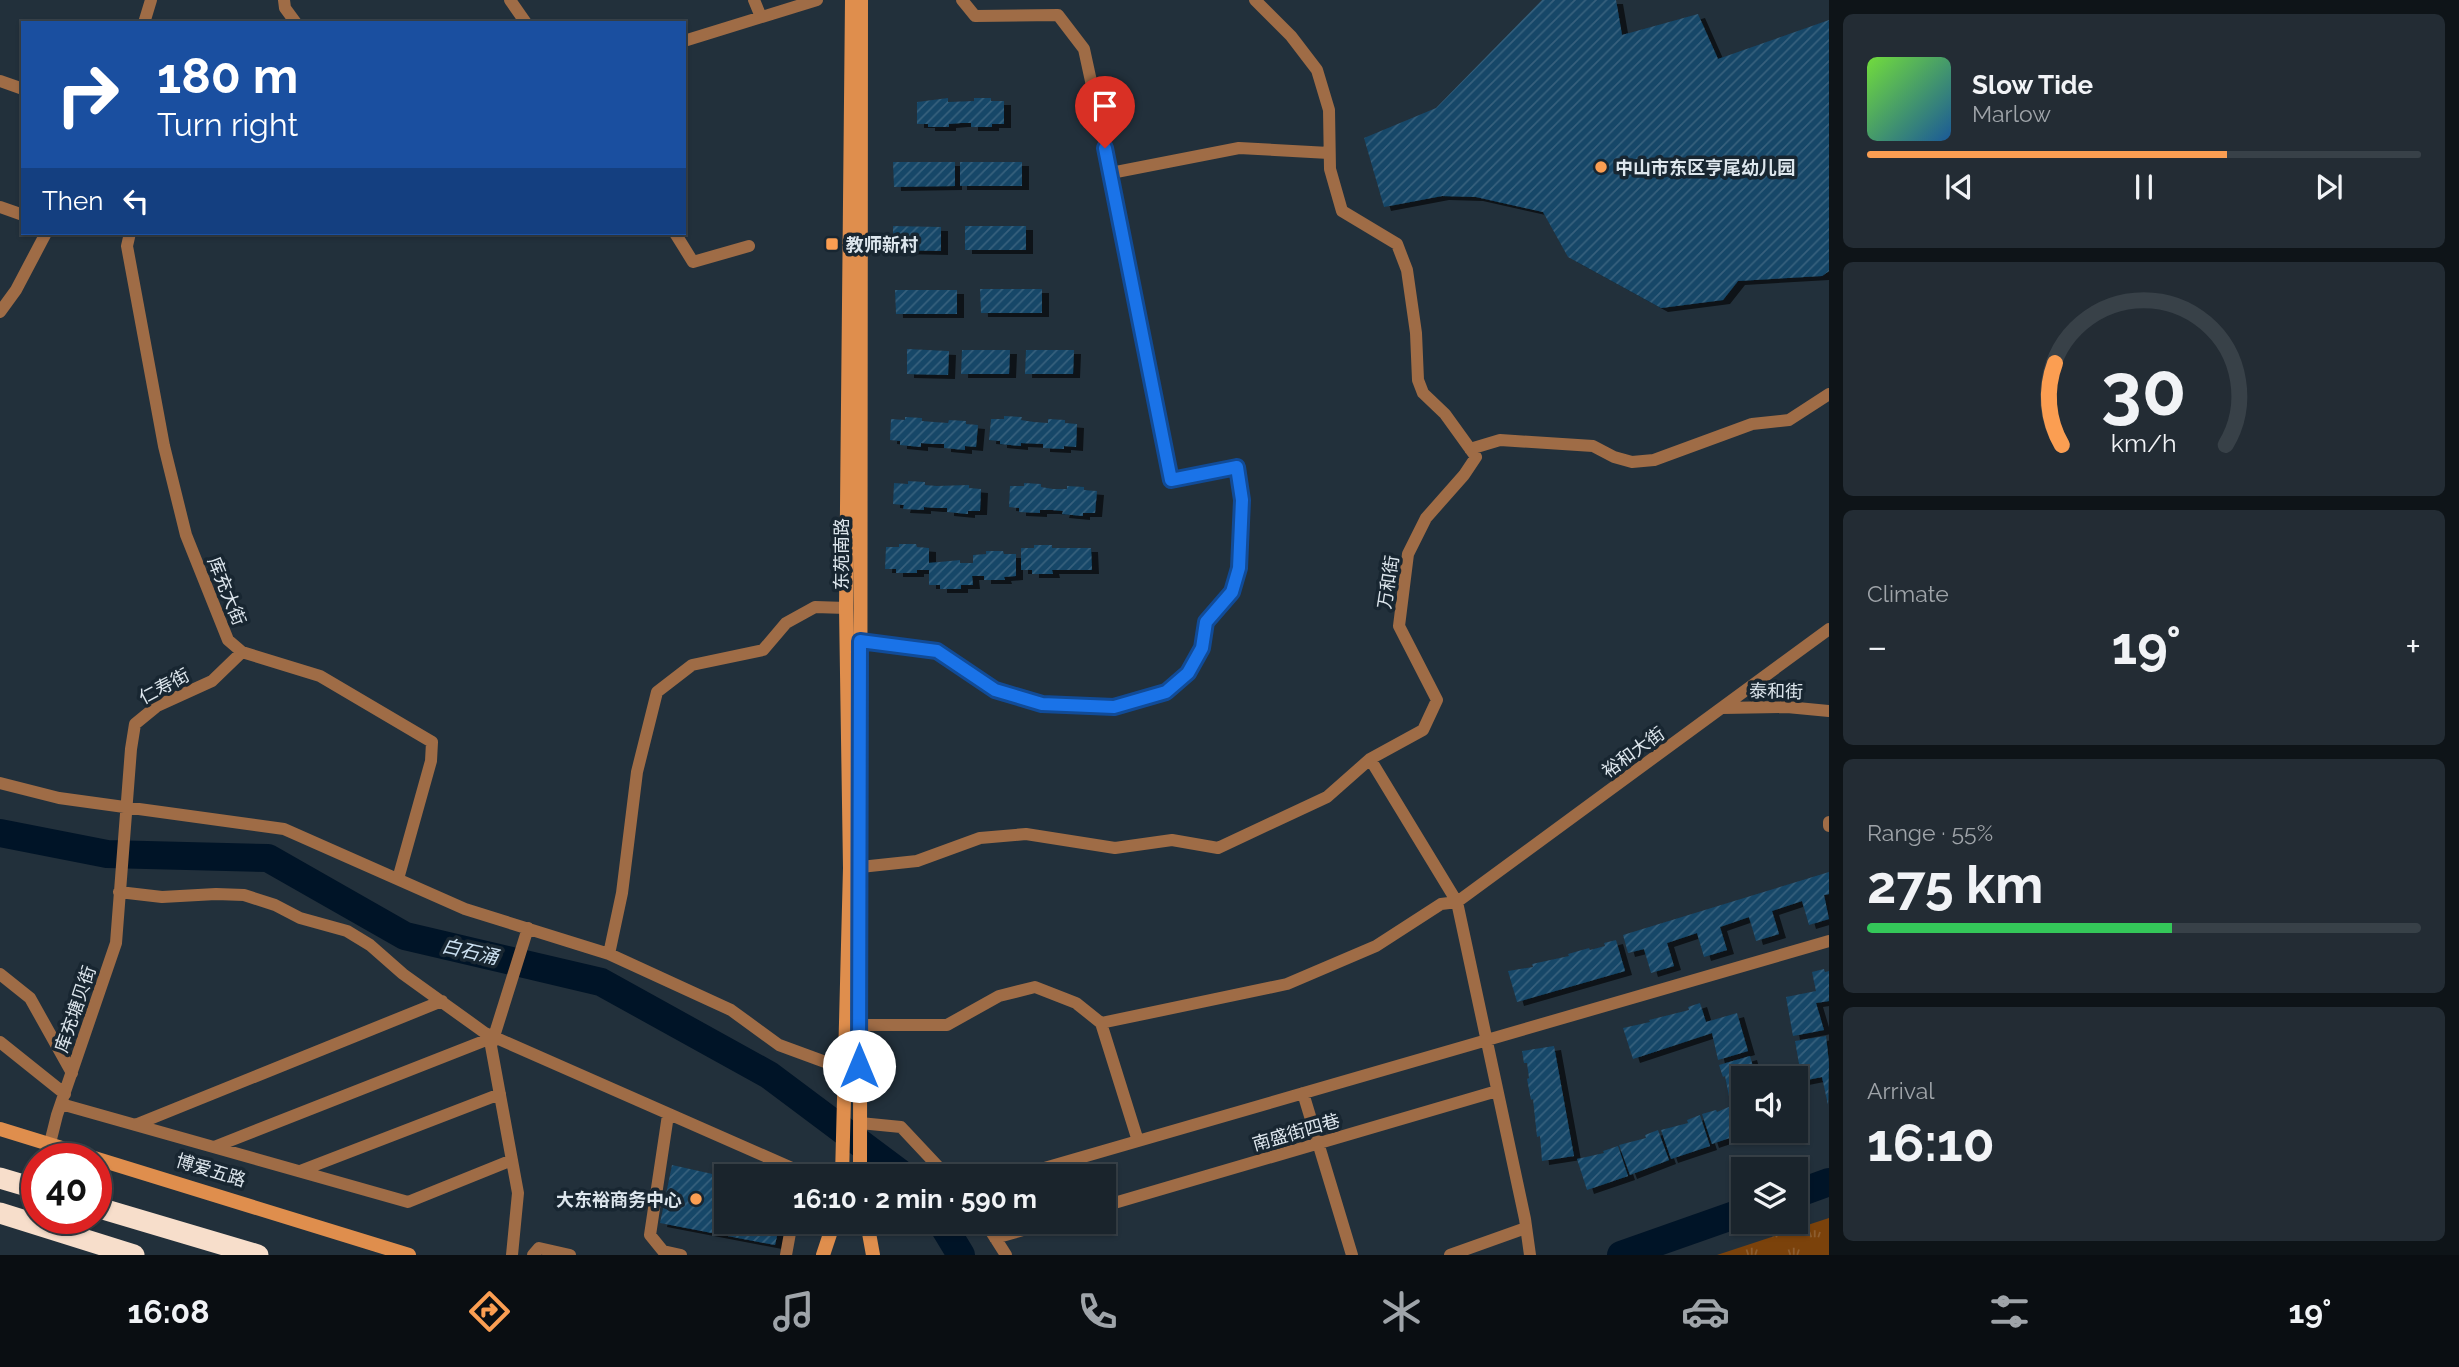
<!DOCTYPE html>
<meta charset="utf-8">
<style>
:root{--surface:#1a242c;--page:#232c34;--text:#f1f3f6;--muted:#9fa4a9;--line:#384148;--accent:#fb9e52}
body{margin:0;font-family:Raleway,"Noto Sans SC",sans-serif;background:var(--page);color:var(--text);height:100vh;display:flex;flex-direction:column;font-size:26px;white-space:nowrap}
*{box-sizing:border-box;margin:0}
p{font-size:23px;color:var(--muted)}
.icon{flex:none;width:38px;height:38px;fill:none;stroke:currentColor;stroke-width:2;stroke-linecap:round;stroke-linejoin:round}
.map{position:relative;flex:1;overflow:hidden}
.drawer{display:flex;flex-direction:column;gap:14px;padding:14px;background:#0e1418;width:630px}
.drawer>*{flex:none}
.banner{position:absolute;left:21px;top:21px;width:665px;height:214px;border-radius:0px;box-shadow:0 2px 5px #0004,0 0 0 2px var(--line);background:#1a4fa0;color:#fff;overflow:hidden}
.fabs{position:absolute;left:1731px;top:1066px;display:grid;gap:14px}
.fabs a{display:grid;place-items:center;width:77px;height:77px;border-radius:0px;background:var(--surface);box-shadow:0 2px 5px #0004,0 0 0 2px var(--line);font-size:35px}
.speed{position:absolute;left:21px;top:1143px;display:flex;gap:14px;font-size:35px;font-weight:700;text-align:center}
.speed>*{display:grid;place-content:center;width:91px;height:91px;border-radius:50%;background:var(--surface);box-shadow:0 2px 5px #0004,0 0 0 2px var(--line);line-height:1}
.speed .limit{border:10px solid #d22;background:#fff;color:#111}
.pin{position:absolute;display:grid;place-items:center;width:60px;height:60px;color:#fff;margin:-72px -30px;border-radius:50% 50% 50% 0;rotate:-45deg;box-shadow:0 0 7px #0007}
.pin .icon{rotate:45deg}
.me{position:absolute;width:77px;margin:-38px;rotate:0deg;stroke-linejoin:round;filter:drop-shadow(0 0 5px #0008)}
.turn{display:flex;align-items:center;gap:24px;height:147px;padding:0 21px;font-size:32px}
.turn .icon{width:91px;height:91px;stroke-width:2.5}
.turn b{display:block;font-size:49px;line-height:60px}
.then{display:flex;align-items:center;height:66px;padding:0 21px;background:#0003;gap:14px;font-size:26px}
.big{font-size:52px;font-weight:700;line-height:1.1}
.drawer .widget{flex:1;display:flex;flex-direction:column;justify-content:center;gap:10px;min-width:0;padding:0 24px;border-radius:10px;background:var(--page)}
.drawer .dial{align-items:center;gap:0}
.dial svg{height:182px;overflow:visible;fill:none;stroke:var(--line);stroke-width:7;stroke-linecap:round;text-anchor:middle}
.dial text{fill:var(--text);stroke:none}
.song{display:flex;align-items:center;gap:21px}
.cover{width:84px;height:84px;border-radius:10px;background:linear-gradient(135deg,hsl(100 70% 55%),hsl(210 70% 35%))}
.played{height:7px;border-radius:4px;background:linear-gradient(90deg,var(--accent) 65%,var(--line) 65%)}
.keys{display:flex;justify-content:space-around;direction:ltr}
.heat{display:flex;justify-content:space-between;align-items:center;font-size:38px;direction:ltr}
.charge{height:10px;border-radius:5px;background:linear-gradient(90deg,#34c759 55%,var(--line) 0)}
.trip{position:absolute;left:714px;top:1164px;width:402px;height:70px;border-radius:0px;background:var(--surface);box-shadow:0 2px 5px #0004,0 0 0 2px var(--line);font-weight:700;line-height:70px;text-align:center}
.tabs{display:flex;height:112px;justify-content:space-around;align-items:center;background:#0a0e12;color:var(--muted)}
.tabs .icon{width:49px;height:49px}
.tabs .current{color:var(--accent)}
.tabs b{font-size:32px;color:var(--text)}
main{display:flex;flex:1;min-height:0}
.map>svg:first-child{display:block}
.grass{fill:url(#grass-tufts)}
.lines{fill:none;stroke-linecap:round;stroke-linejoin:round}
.river{stroke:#001427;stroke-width:28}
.building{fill:url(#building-hatch);filter:url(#shadow)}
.street{stroke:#9f6c46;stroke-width:12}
.secondary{stroke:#df8e4d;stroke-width:14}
.highway{stroke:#f7decb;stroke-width:21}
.route-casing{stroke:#114b97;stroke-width:18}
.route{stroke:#1a73e8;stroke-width:12}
.poi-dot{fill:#fb9e52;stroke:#182631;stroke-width:2.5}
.labels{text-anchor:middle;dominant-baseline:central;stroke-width:7;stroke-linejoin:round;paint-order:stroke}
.poi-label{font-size:18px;font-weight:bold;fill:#dde6ed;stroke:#182631;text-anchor:start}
.street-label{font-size:18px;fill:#dde6ed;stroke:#182631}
.water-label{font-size:19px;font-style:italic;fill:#cce0f1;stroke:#182631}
</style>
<main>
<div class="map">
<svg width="1829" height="1255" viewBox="0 0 1829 1255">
<defs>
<pattern id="grass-tufts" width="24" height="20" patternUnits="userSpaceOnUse" patternTransform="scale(1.75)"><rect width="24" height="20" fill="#7b420b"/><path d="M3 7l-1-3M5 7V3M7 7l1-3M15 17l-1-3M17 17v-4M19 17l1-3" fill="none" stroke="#8d5d2f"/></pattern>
<pattern id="building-hatch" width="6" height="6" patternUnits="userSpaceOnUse" patternTransform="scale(1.75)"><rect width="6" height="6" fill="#164667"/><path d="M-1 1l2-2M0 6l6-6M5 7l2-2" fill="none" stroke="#37617d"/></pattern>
<filter id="shadow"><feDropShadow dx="7" dy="4" stdDeviation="0" flood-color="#0009"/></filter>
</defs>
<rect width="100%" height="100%" fill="#22303b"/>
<path class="grass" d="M1829,1218V1255H1717Z"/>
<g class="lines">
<path class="river" d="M0,833L107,854L268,858L405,936L601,982L769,1075L904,1176
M1796,1194L1829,1182
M941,1222L961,1255
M1621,1255L1743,1212"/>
</g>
<path class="building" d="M1542,0H1616L1622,35L1698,14L1718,59L1829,20V271L1822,276L1738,281L1723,300L1661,308L1568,257L1543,212L1476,197L1442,196L1384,207L1364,138L1436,108Z
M948,98V102L974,101V98H991V101H1004V124H992V127H971V123H961L949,124V127H928V124H917V102Z
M893,162H955V186L894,187Z
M960,162H1022V186H960Z
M893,226L941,227V251L893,250Z
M965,226H1026V250H965Z
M980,289H1042V313H981Z
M895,290H957V314H896Z
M907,349L949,351L948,375L907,374Z
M962,350H1010L1009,374H961Z
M1026,350H1074L1073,374H1025Z
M1004,416L1022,417L1021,420L1034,422L1048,423V419L1065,420V423L1077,424L1076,447L1064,446V449L1043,448V444L1021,443V446L1000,444V441L989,440L991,419H1004Z
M905,417L922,418V421L934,422L948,423L949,420L966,421V424L978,425L976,447L965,446V450L944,448V444H933L921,443V447L900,445V441L890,440L891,419L905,420Z
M908,481L925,482V485L937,486L969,485V488L981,489L980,511H968V514L947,512V508H936L924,507V510L903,509L904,505L893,504L894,483L908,484Z
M1024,483L1041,484V487L1053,489H1067V486L1084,487V490L1097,491L1095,513H1083V516L1062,514L1063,511L1052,510H1040V513L1019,512V508L1009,507L1010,486H1024Z
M899,544H916L917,547L929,548V563L960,560V563H973V555L986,554V551H1003L1004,554H1016V576L1004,577L1005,580H984V576H972L973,585H961V589H940V585H929V570H917V573H896V569H885L886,547H899Z
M1034,545H1052V548H1091L1092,570H1052L1053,574H1032V570H1021V548H1034Z
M1829,872V894L1824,895L1829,919L1809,925L1802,901L1772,911L1779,934L1756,941L1749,917L1720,927L1727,950L1704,957L1697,933L1667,943L1674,966L1651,973L1644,949L1628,953L1623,935Z
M1616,940L1625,971L1517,1002L1508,971L1533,967L1532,964L1569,956L1568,954L1589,948L1590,950L1605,946L1604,943Z
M1824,969L1825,972L1829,971V1001L1816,1003L1824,1030L1793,1036L1786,997L1816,991L1812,972Z
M1700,1003L1706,1022L1737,1013L1748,1051L1718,1060L1712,1033L1633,1059L1623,1028L1650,1022L1649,1020L1689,1010L1688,1007Z
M1826,1036L1829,1063L1828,1105L1822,1077L1802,1081L1795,1041Z
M1554,1046L1574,1156L1542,1161L1540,1136L1537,1137L1533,1099L1531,1100L1527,1079L1529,1078L1527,1063H1524L1522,1051Z
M1750,1056L1756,1078H1743L1742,1100L1743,1130L1750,1131L1712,1144L1702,1114L1716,1110L1717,1112L1731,1106L1725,1076L1723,1077L1719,1065Z
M1700,1115L1710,1146L1671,1159L1661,1130L1688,1123L1687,1120Z
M1658,1130L1669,1160L1630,1175L1619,1145L1646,1138L1645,1135Z
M1618,1146L1628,1176L1587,1190L1577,1159L1604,1153L1603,1151Z
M672,1165L726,1177V1222H780L775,1245L660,1223Z"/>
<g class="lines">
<path class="street" d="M284,0L285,8L296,23
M510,0L526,23
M754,0L761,17
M144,23L151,0
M684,41L817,0
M0,81L23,89
M1111,173L1239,148L1329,153
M0,207L23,215
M130,233L127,246L164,446L186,535L228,640L242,652L320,676L432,742L431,761L398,879
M675,233L693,262L749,246
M0,312L16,290L46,233
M1470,449L1500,440L1593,446L1614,457L1632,462L1654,460L1752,424L1789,420L1829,394
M854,641L937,651L994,690L1042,704L1114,707L1166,692L1188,673L1202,648L1206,622L1232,591L1239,568L1242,500L1237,467L1171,480L1119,210L1084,49L1058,15L975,16L962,0
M1722,708L1787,707L1829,711
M1370,759L1457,902L1525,1219L1530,1255
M0,783L59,798L284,829L465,909L609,954L731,1010L779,1045L847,1070
M1829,822V826
M851,868L917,861L980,838L1026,834L1115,848L1172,840L1218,848L1327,797L1370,759L1423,730L1437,700L1399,626L1408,554L1426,518L1464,475L1476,457L1445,414L1423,393L1418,380L1416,333L1407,270L1397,244L1342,211L1330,169L1329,110L1317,70L1291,36L1255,0
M119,892L162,897L216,894L244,895L275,905L300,918L347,931L370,945L403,974L485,1033L810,1176
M609,954L622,893L637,772L657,692L692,665L763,650L786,623L815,607L846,608
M0,974L30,998L72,1073
M1101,1023L1287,984L1376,946L1441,904L1457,902L1829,629
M851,1025H947L999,996L1035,987L1076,1003L1101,1023L1138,1141
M0,1042L65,1094
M1303,1093L1352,1255
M61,1104L408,1202L512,1160
M668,1115L650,1235L663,1251L681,1255
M860,1123L901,1127L947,1176
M135,1125L442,1001
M50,1143L57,1115L116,943L131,749L135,724L157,706L212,681L242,652
M214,1147L494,1037
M300,1171L500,1094
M1017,1176L1829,941
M1104,1206L1497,1091
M985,1222L1006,1255
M995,1238L1051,1222
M512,1255L518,1193L491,1046L528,928
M533,1255L539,1248L570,1255
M786,1255L792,1222
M1450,1255L1526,1228"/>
<path class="secondary" d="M0,1129L409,1255
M842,1176L850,868L846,608L852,0
M860,1176L861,0
M867,1222L873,1255
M823,1255L834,1222"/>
<path class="highway" d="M0,1178L37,1189
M96,1207L258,1255
M0,1213L134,1255"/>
</g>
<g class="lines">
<g class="route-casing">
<path id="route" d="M859,1066L860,641L937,651L995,690L1042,704L1114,707L1166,692L1188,673L1202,648L1206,622L1232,592L1239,568L1242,500L1237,467L1171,480L1105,148"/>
</g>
<use href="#route" class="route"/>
</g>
<g class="poi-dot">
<circle cx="1601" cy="167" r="7"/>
<rect x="825" y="237" width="14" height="14" rx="3.5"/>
<circle cx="696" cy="1199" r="7"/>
</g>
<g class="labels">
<g class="poi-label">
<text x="1615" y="167">中山市东区亨尾幼儿园</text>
<text x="846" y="244">教师新村</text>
<text x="682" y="1199" text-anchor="end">大东裕商务中心</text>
</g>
<g class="street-label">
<text transform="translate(841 554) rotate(-90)">东苑南路</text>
<text transform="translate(1388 582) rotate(-81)">万和街</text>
<text transform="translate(227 591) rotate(68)">库充大街</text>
<text transform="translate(164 686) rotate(-28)">仁寿街</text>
<text transform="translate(1776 691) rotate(1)">泰和街</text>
<text transform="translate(1633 752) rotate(-36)">裕和大街</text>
<text transform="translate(75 1009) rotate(-71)">库充塘贝街</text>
<text transform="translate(1296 1132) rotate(-16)">南盛街四巷</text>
<text transform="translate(211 1170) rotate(17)">博爱五路</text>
</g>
<g class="water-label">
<text transform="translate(470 951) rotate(13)">白石涌</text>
</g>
</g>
</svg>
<div class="fabs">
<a><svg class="icon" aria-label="sound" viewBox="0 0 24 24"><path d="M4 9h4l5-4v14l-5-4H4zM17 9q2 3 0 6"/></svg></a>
<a><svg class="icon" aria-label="layers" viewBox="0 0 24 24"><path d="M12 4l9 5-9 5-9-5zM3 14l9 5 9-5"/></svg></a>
</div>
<div class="speed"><div class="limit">40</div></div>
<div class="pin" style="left:1105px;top:148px;background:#d93025"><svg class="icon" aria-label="arrive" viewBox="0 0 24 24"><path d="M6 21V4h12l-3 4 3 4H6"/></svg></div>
<svg class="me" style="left:859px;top:1066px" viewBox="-20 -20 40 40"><circle r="19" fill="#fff"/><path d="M0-13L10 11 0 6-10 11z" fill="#1a73e8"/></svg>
<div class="trip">16:10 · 2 min · 590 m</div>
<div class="banner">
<div class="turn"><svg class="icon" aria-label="right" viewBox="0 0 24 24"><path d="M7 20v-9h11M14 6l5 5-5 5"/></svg><div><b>180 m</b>Turn right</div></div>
<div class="then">Then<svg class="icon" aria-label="left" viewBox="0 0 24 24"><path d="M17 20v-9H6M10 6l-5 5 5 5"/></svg></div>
</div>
</div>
<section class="drawer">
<div class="widget">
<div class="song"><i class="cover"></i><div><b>Slow Tide</b><p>Marlow</p></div></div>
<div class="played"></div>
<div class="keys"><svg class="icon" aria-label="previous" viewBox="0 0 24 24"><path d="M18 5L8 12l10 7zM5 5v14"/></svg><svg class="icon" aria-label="pause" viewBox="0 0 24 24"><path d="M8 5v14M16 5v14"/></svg><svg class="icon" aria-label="next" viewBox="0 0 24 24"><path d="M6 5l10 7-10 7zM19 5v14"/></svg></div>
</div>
<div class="widget dial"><svg viewBox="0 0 100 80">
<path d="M14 69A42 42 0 1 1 86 69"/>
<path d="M14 69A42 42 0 0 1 11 33" stroke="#fb9e52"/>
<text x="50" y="56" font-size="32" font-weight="700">30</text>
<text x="50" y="72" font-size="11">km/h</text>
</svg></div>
<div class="widget"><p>Climate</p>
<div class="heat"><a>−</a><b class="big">19°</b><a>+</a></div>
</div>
<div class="widget"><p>Range · 55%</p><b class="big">275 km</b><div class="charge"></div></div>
<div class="widget"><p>Arrival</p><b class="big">16:10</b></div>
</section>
</main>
<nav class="tabs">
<b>16:08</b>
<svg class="icon current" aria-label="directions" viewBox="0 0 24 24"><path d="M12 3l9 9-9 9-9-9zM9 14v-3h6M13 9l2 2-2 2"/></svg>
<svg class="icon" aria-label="music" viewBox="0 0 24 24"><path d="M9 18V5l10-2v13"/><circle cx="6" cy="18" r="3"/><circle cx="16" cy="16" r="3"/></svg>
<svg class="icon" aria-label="phone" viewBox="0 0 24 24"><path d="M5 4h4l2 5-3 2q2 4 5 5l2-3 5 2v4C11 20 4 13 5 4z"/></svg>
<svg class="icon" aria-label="climate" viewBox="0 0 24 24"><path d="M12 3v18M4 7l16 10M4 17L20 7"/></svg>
<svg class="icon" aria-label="car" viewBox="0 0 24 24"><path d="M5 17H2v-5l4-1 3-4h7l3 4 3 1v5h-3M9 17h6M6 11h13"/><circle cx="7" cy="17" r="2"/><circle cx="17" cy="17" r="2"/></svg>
<svg class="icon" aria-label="filters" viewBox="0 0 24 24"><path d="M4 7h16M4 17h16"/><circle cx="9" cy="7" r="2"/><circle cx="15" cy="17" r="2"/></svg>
<b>19°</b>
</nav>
